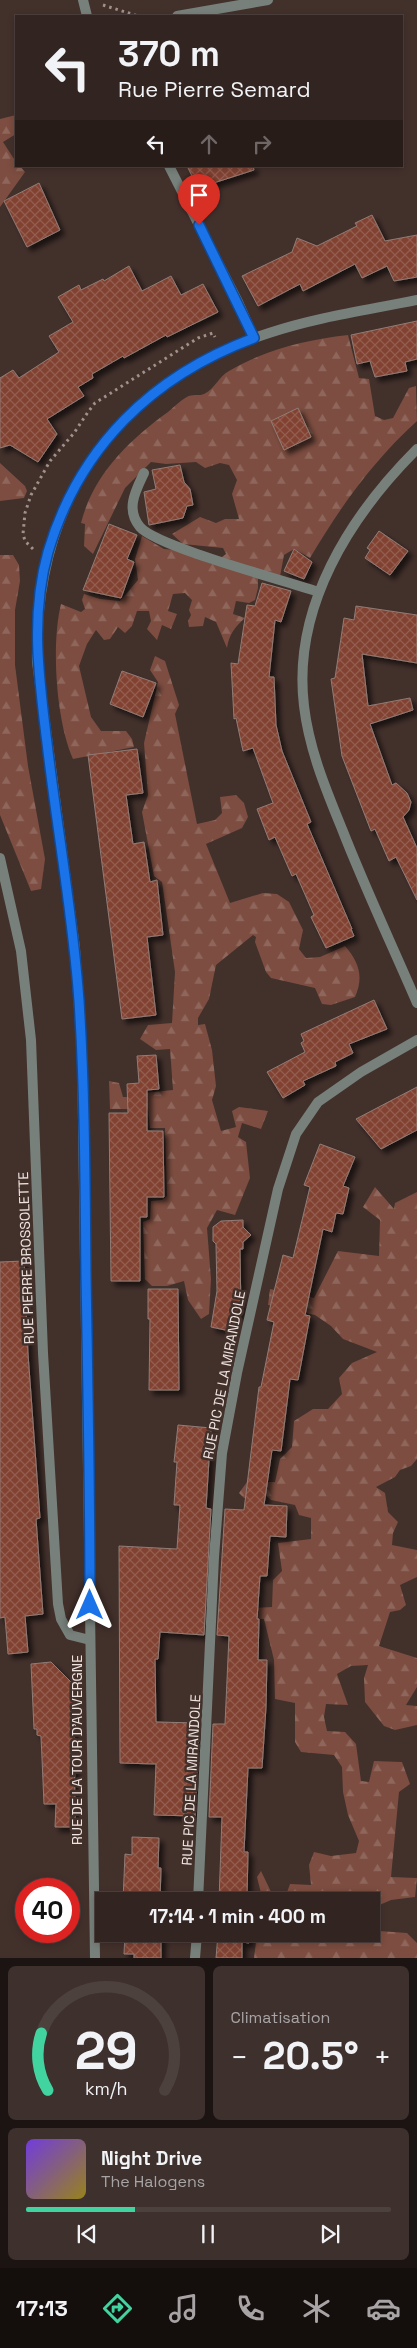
<!DOCTYPE html>
<html lang="fr">
<meta charset="utf-8">
<style>
:root{--surface:#322420;--page:#3d302d;--text:#f1f3f6;--muted:#a8a4a5;--line:#4d413e;--accent:#41d4a1}
body{margin:0;font-family:"Space Grotesk",sans-serif;background:var(--page);color:var(--text);height:100vh;display:flex;flex-direction:column;font-size:19px;white-space:nowrap}
*{box-sizing:border-box;margin:0}
p{font-size:16px;color:var(--muted)}
.icon{flex:none;width:28px;height:28px;fill:none;stroke:currentColor;stroke-width:2;stroke-linecap:round;stroke-linejoin:round}
.map{position:relative;height:1958px;overflow:hidden}
.sheet{display:flex;flex-direction:column;gap:8px;padding:8px;background:#1c1412;flex:1}
.sheet>*{flex:none}
.top-card{position:absolute;left:15px;top:15px;width:388px;height:152px;border-radius:0px;box-shadow:0 2px 8px #0003,0 0 0 1px var(--line);background:#322420;color:var(--text);overflow:hidden}
.speed{position:absolute;left:15px;top:1878px;display:flex;gap:10px;font-size:25px;font-weight:700;text-align:center}
.speed>*{display:grid;place-content:center;width:65px;height:65px;border-radius:50%;background:var(--surface);box-shadow:0 2px 8px #0003,0 0 0 1px var(--line);line-height:1}
.speed .limit{border:8px solid #d22;background:#fff;color:#111}
.pin{position:absolute;display:grid;place-items:center;width:42px;height:42px;color:#fff;margin:-51px -21px;border-radius:50% 50% 50% 0;rotate:-45deg;box-shadow:0 0 5px #0007}
.pin .icon{rotate:45deg}
.me{position:absolute;width:55px;margin:-28px;rotate:0deg;stroke-linejoin:round;filter:drop-shadow(0 0 4px #0008)}
.turn{display:flex;align-items:center;gap:18px;height:105px;padding:0 20px;font-size:22px}
.turn .icon{width:65px;height:65px;stroke-width:2.5}
.turn b{display:block;font-size:35px;line-height:42px}
.lanes{display:flex;align-items:center;height:48px;padding:0 20px;background:#0003;justify-content:center;gap:25px;direction:ltr}
.lanes .off{opacity:.35}
.big{font-size:38px;font-weight:600;line-height:1.1}
.sheet .widget{flex:1;display:flex;flex-direction:column;justify-content:center;gap:8px;min-width:0;padding:0 18px;border-radius:8px;background:var(--page)}
.sheet .dial{align-items:center;gap:0}
.dial svg{height:130px;overflow:visible;fill:none;stroke:var(--line);stroke-width:7;stroke-linecap:round;text-anchor:middle}
.dial text{fill:var(--text);stroke:none}
.song{display:flex;align-items:center;gap:15px}
.cover{width:60px;height:60px;border-radius:8px;background:linear-gradient(135deg,hsl(260 70% 55%),hsl(50 70% 35%))}
.played{height:5px;border-radius:2px;background:linear-gradient(90deg,var(--accent) 30%,var(--line) 30%)}
.keys{display:flex;justify-content:space-around;direction:ltr}
.heat{display:flex;justify-content:space-between;align-items:center;font-size:28px;direction:ltr}
.sheet .tiles{flex:1;display:grid;gap:8px;grid-template-columns:1fr 1fr}
.widget:last-child{grid-column:span 2}
.trip{position:absolute;left:95px;top:1892px;width:285px;height:50px;border-radius:0px;background:var(--surface);box-shadow:0 2px 8px #0003,0 0 0 1px var(--line);font-weight:600;line-height:50px;text-align:center}
.menu{display:flex;height:80px;justify-content:space-around;align-items:center;background:#140e0d;color:var(--muted)}
.menu .icon{width:35px;height:35px}
.menu .current{color:var(--accent)}
.menu b{font-size:22px;color:var(--text)}
.map>svg:first-child{display:block}
.forest{fill:url(#forest-firs)}
.building{fill:url(#building-cross-hatch);stroke:#917c76;filter:url(#shadow)}
.lines{fill:none;stroke-linecap:round;stroke-linejoin:round}
.path{stroke:#a0918d;stroke-width:3;stroke-dasharray:2.5 4;stroke-linecap:butt}
.service{stroke:#77807b;stroke-width:10}
.minor{stroke:#77807b;stroke-width:10}
.tertiary{stroke:#77807b;stroke-width:10}
.route-casing{stroke:#114b97;stroke-width:12}
.route{stroke:#1a73e8;stroke-width:9}
.labels{text-anchor:middle;dominant-baseline:central;stroke-width:5;stroke-linejoin:round;paint-order:stroke}
.street-label{font-size:14px;fill:#f0e4e1;stroke:#42302b}
</style>
<div class="map">
<svg width="417" height="1958" viewBox="0 0 417 1958">
<defs>
<pattern id="forest-firs" width="22" height="20" patternUnits="userSpaceOnUse" patternTransform="scale(1.25)"><rect width="22" height="20" fill="#7c4d40"/><path d="M5 1l3.5 6h-7zM16 11l3.5 6h-7z" fill="#8f665b"/></pattern>
<pattern id="building-cross-hatch" width="8" height="8" patternUnits="userSpaceOnUse" patternTransform="scale(1.25)"><rect width="8" height="8" fill="#814231"/><path d="M0 0l8 8M0 8l8-8" fill="none" stroke="#935d4f"/></pattern>
<filter id="shadow"><feDropShadow dx="4.5" dy="4.5" stdDeviation="2.5" flood-color="#0009"/></filter>
</defs>
<rect width="100%" height="100%" fill="#42302b"/>
<path class="forest" d="M16,115V134L3,142L16,162V166H20L25,172L0,207V119Z
M348,335L359,378L369,379L375,416L384,420L393,418L409,388L416,386L417,421C372,462 341,506 310,558L294,549L284,555L279,582L258,578V588L255,600L249,603L236,601L233,614L245,618C235,627 229,634 227,648L216,622L205,617L203,626L189,627L188,621L191,615L189,610L192,600L185,593L173,594L168,611L177,614L171,629L162,625L157,640L147,629L151,621L149,611H137L132,626L125,633L118,627L110,639L104,640L96,630L87,644L79,666L91,717L101,731H126L132,739L134,747L73,759C56,721 51,644 61,604L81,612L85,609L82,600L84,594L100,599L120,601L138,580L135,559L142,536L164,549L176,550L212,564L226,554L223,548L183,544L172,534L200,517L216,523L225,519H239L232,494L237,480L229,465L220,463L205,468L196,462L166,464L151,462L125,488L93,554L84,546L85,524L81,523C93,475 129,440 168,412C174,407 182,399 189,396C194,394 200,396 204,394C215,389 219,376 229,371C267,349 305,340 348,335Z
M0,463L25,486L27,491L24,498L0,501Z
M0,555H13L19,565L20,581L15,610V665L28,766L45,859L41,889L31,891L0,815Z
M155,656L165,661L179,705L175,714L197,824L215,820L222,813L220,797L236,795L244,803L248,817L242,828L206,844L230,903L263,893L277,894L289,902L303,930L299,949L306,958L320,957L345,946C359,962 364,977 355,997L331,1005L322,1004L315,988L271,978L266,972L255,942L256,937L253,935L216,965L209,999L198,1018V1025L205,1024L212,1050L216,1086L212,1100L221,1131L236,1127L232,1111L239,1107L268,1111L261,1129L242,1123L238,1137L246,1142L250,1178L235,1215L217,1210L207,1228L211,1279L209,1314L201,1319L188,1300L184,1281L167,1286H152L145,1279L143,1222L150,1219L151,1201L162,1200L167,1196L165,1128H150L148,1109H110L109,1081L119,1083L123,1097H139L145,1093L173,1090L170,1049L156,1050L140,1039L148,1025L172,1023L175,972L162,882L154,876L142,812L148,795L144,743L158,682L150,670Z
M375,1187L394,1209L395,1203L417,1192V1459L411,1466L400,1470L395,1477L376,1487L385,1493L388,1512L398,1522L393,1533L392,1545L417,1550V1577L400,1585L406,1605L400,1610L390,1612L379,1646L417,1658V1687L406,1705L417,1706V1725L395,1730L384,1726L365,1702L364,1678L368,1665L351,1666L337,1674L348,1705L326,1704L324,1717L327,1731L345,1732L356,1744L361,1781L369,1782L374,1761L402,1762L410,1784L399,1792L391,1877L417,1878L415,1897L391,1900L375,1907L379,1931L407,1933L417,1943V1958H254L257,1934H371V1901H263L257,1877L261,1871L273,1896L286,1895L290,1884L311,1885L309,1865L314,1852L331,1856L356,1853L359,1841L348,1815L343,1792L342,1767L334,1755L301,1752L295,1742V1703L275,1699L274,1660L264,1619L237,1618L238,1609L272,1607L273,1580L282,1571L278,1543L311,1539V1518L299,1515L295,1505L271,1500L265,1495L260,1498H244L239,1493L247,1482H275L280,1459L292,1447L294,1421L313,1409H328L342,1394L339,1378L352,1363L377,1352L343,1339L331,1326L315,1315L268,1305L270,1289L314,1298L338,1251L379,1256L380,1220L363,1207Z"/>
<path class="building" d="M187,166H253L254,170L198,188Z
M39,183L60,230L27,247L4,201Z
M372,215L385,241L417,235V277L394,281L387,266L362,278L355,264L303,291L300,284L258,306L242,276L292,252L297,238L317,246L357,226L355,223Z
M129,266L142,291L171,276L181,295L203,284L218,312L167,337L166,335L124,358L123,356L92,374L93,378L78,387L84,396L47,419L57,434L38,462L10,445L0,448V378L13,370L19,378L59,352L49,336L73,322L58,297L79,285L81,290L103,279L104,281Z
M417,321V359L405,362L407,371L375,377L370,361L357,364L351,335Z
M298,408L311,437L284,450L271,421Z
M180,465L184,482L190,489L193,505L187,506L183,518L149,525L144,492L156,489L152,470Z
M109,524L137,535L127,559L134,562L121,598L83,590Z
M379,531L408,551L390,575L365,558L370,550L367,548Z
M294,549L312,562L304,579L284,571Z
M262,583L291,591L281,622L275,620L269,677H274L276,725L282,751L311,822L307,824L352,929H351L354,936L326,948L311,917L314,915L296,874L292,876L275,837L269,840L257,809L273,803L253,748L243,751L236,718L234,719L231,663L238,664L247,605L255,606Z
M356,606L417,615V663L362,654L368,706L410,698L413,710L370,724L392,785L396,783L407,793L411,802L409,810L403,817L417,848V900L396,857L389,861L375,829L371,831L342,756L331,679L335,678L344,618L354,620Z
M122,671L156,683L143,717L110,704Z
M137,749L143,793L126,795L133,844L144,842L150,882L157,880L163,935L147,937L156,1015L122,1019L88,755Z
M374,1000L387,1029L349,1044L353,1053L335,1062L336,1066L303,1081L305,1085L283,1098L267,1072L305,1052L301,1043L304,1041L301,1034Z
M156,1055L159,1089L147,1090V1131H163L164,1197H147V1217H140V1281H111L109,1113H128L127,1084L139,1083L137,1056Z
M417,1087V1130L381,1149L356,1119Z
M320,1144L355,1157L343,1186L349,1188L343,1214L336,1213L332,1232L323,1229L305,1315L310,1316L298,1380L290,1379L281,1451L272,1450L264,1505L287,1506L286,1537L270,1536L267,1576H260L257,1619H259L258,1660H267L266,1707L262,1768H248L244,1852H248L247,1897L252,1898V1901H219L222,1817H209L213,1724H225L229,1636L217,1635L225,1509L244,1510L259,1387H261L274,1322L267,1320L283,1255L293,1258L310,1187L304,1185Z
M243,1220V1227L251,1235L243,1242V1249H240L241,1315L234,1313L230,1331L211,1327L217,1291L216,1244L213,1241V1227L221,1221Z
M24,1261L28,1354L40,1518L36,1519L43,1614L25,1616L28,1652L8,1654L5,1617L0,1618V1262Z
M148,1289H178L179,1390H149L150,1319H148Z
M178,1425L211,1428L206,1508L211,1509L204,1635L160,1632L158,1659H155L156,1722L199,1723L195,1816L154,1815L156,1764L120,1763L119,1546L177,1549L180,1505H174L177,1462H174Z
M51,1662L74,1685L75,1827H55L56,1804H44L41,1736L37,1735V1729H34L31,1664Z
M132,1837L159,1838L158,1868H161L160,1901H123L125,1854L132,1855Z
M125,1934H161V1958H134V1954H124Z
M218,1934H250L249,1943L242,1942V1958H216Z"/>
<g class="lines">
<path class="path" d="M103,5L138,16
M33,549L25,541L23,534L25,513L31,495L50,461L74,433L88,412L95,403L198,338L213,333L215,337"/>
<path class="service" d="M144,473C136,490 125,509 140,527C157,547 287,581 319,592"/>
<path class="minor" d="M83,0L87,16
M177,16L268,0
M169,166L238,302L254,338
M417,449C350,516 292,607 304,706C309,749 326,790 342,829C365,888 392,945 417,1003
M0,858L21,951L31,1040L43,1353L58,1604L61,1619L70,1635L90,1640
M198,1901L214,1557L222,1453L237,1373L278,1189L296,1134L318,1102L361,1072L417,1040
M195,1958L197,1934"/>
<path class="tertiary" d="M95,1958L82,1053L75,948L37,662C34,501 115,383 269,333C317,317 368,310 417,300"/>
</g>
<g class="lines">
<g class="route-casing">
<path id="route" d="M90,1605C90,1495 88,1386 86,1276C85,1184 85,1093 79,1001C73,915 57,829 47,743C39,679 30,615 48,552C79,447 152,376 254,338L199,225"/>
</g>
<use href="#route" class="route"/>
</g>
<g class="labels">
<g class="street-label">
<text transform="translate(26 1258) rotate(-92)">RUE PIERRE BROSSOLETTE</text>
<text transform="translate(224 1375) rotate(-79)">RUE PIC DE LA MIRANDOLE</text>
<text transform="translate(77 1750) rotate(-90)">RUE DE LA TOUR D'AUVERGNE</text>
<text transform="translate(191 1780) rotate(-87)">RUE PIC DE LA MIRANDOLE</text>
</g>
</g>
</svg>
<div class="speed"><div class="limit">40</div></div>
<div class="pin" style="left:199px;top:225px;background:#d93025"><svg class="icon" aria-label="arrive" viewBox="0 0 24 24"><path d="M6 21V4h12l-3 4 3 4H6"/></svg></div>
<svg class="me" style="left:90px;top:1605px" viewBox="-20 -20 40 40"><path d="M0-17L14 15 0 8-14 15z" fill="#1a73e8" stroke="#fff" stroke-width="4"/></svg>
<div class="trip">17:14 · 1 min · 400 m</div>
<div class="top-card">
<div class="turn"><svg class="icon" aria-label="left" viewBox="0 0 24 24"><path d="M17 20v-9H6M10 6l-5 5 5 5"/></svg><div><b>370 m</b>Rue Pierre Semard</div></div>
<div class="lanes"><svg class="icon" aria-label="left" viewBox="0 0 24 24"><path d="M17 20v-9H6M10 6l-5 5 5 5"/></svg><svg class="icon off" aria-label="ahead" viewBox="0 0 24 24"><path d="M12 20V5M6 11l6-6 6 6"/></svg><svg class="icon off" aria-label="right" viewBox="0 0 24 24"><path d="M7 20v-9h11M14 6l5 5-5 5"/></svg></div>
</div>
</div>
<section class="sheet">
<div class="tiles">
<div class="widget dial"><svg viewBox="0 0 100 80">
<path d="M14 69A42 42 0 1 1 86 69"/>
<path d="M14 69A42 42 0 0 1 10 34" stroke="#41d4a1"/>
<text x="50" y="56" font-size="32" font-weight="700">29</text>
<text x="50" y="72" font-size="11">km/h</text>
</svg></div>
<div class="widget"><p>Climatisation</p>
<div class="heat"><a>−</a><b class="big">20.5°</b><a>+</a></div>
</div>
<div class="widget">
<div class="song"><i class="cover"></i><div><b>Night Drive</b><p>The Halogens</p></div></div>
<div class="played"></div>
<div class="keys"><svg class="icon" aria-label="previous" viewBox="0 0 24 24"><path d="M18 5L8 12l10 7zM5 5v14"/></svg><svg class="icon" aria-label="pause" viewBox="0 0 24 24"><path d="M8 5v14M16 5v14"/></svg><svg class="icon" aria-label="next" viewBox="0 0 24 24"><path d="M6 5l10 7-10 7zM19 5v14"/></svg></div>
</div>
</div>
</section>
<nav class="menu">
<b>17:13</b>
<svg class="icon current" aria-label="directions" viewBox="0 0 24 24"><path d="M12 3l9 9-9 9-9-9zM9 14v-3h6M13 9l2 2-2 2"/></svg>
<svg class="icon" aria-label="music" viewBox="0 0 24 24"><path d="M9 18V5l10-2v13"/><circle cx="6" cy="18" r="3"/><circle cx="16" cy="16" r="3"/></svg>
<svg class="icon" aria-label="phone" viewBox="0 0 24 24"><path d="M5 4h4l2 5-3 2q2 4 5 5l2-3 5 2v4C11 20 4 13 5 4z"/></svg>
<svg class="icon" aria-label="climate" viewBox="0 0 24 24"><path d="M12 3v18M4 7l16 10M4 17L20 7"/></svg>
<svg class="icon" aria-label="car" viewBox="0 0 24 24"><path d="M5 17H2v-5l4-1 3-4h7l3 4 3 1v5h-3M9 17h6M6 11h13"/><circle cx="7" cy="17" r="2"/><circle cx="17" cy="17" r="2"/></svg>
</nav>
